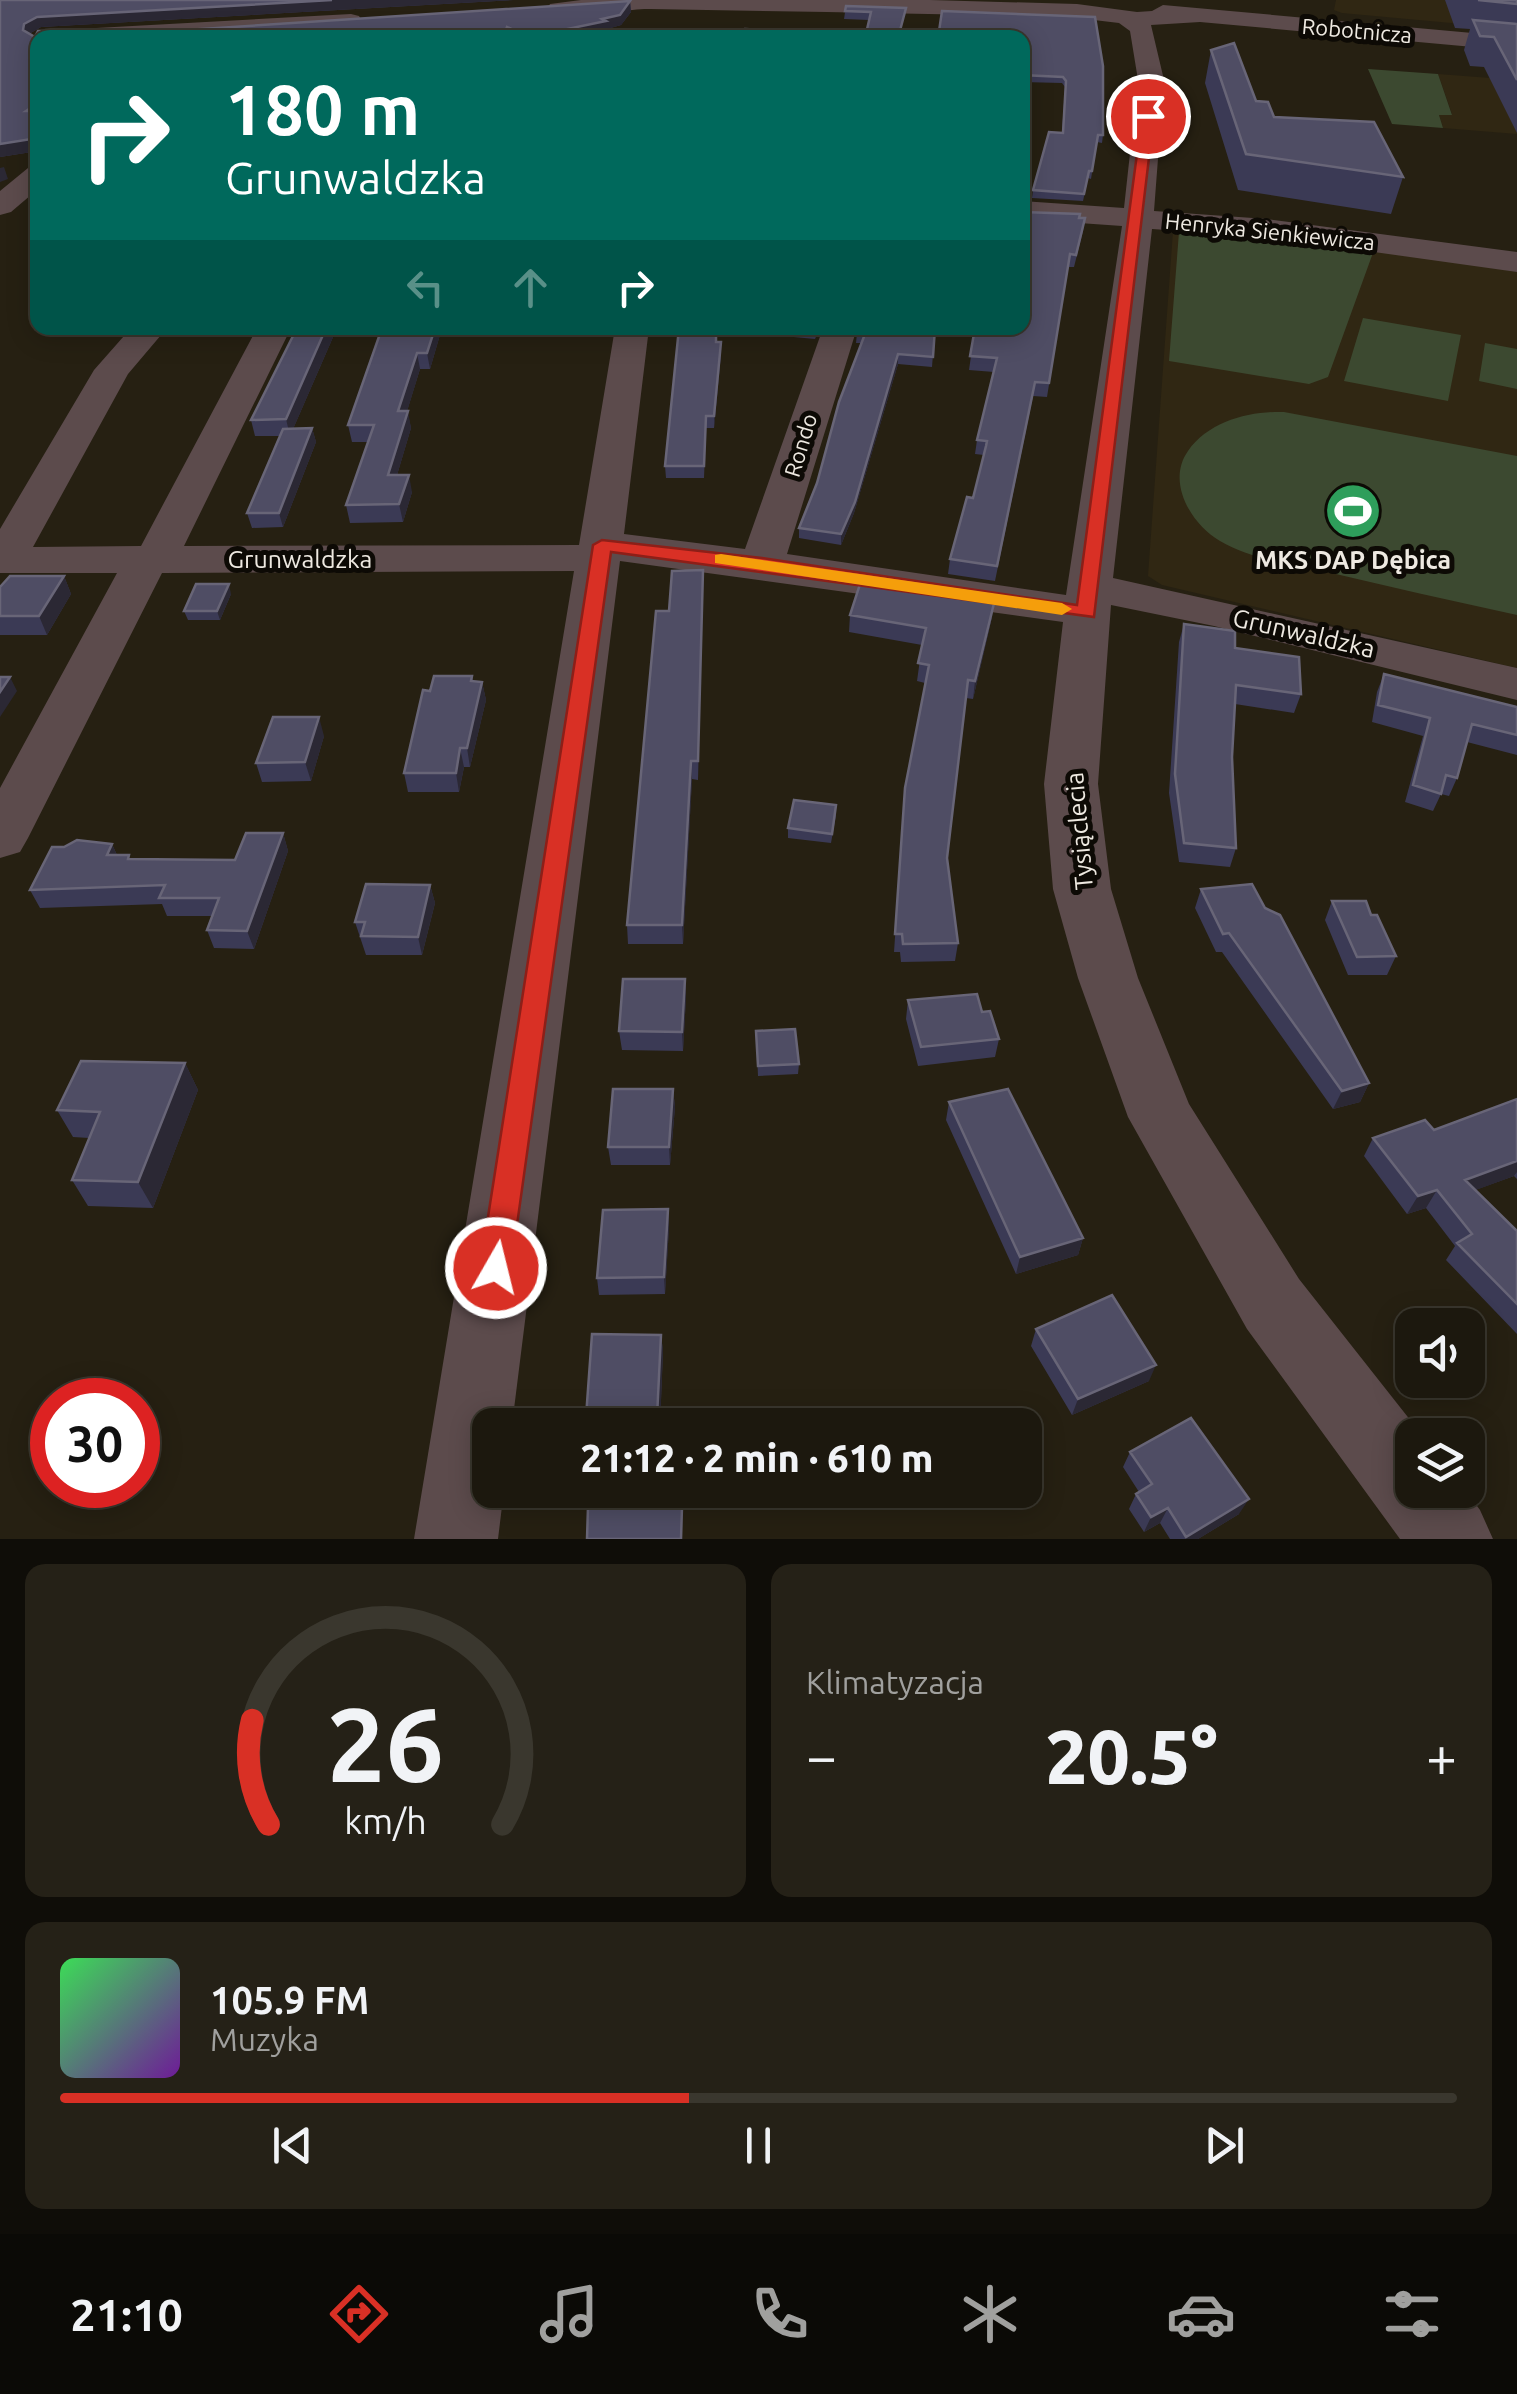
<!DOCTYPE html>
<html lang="pl">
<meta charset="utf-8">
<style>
:root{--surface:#1c180e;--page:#252117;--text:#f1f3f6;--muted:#a0a09e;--line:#3a372e;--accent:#d93025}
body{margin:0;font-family:Ubuntu,sans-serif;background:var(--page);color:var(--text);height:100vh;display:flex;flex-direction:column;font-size:38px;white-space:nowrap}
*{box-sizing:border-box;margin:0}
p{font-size:32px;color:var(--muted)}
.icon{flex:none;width:55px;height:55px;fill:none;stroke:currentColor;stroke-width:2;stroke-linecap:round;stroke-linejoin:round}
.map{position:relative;height:1539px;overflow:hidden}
.sheet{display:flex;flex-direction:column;gap:25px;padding:25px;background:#0f0d08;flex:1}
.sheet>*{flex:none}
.guide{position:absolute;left:30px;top:30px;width:1000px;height:305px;border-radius:20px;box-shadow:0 5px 25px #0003,0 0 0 2px var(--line);background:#00695c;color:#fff;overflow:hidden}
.buttons{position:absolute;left:1395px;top:1308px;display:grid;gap:20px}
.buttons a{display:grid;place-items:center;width:90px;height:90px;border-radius:20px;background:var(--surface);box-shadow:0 5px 25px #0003,0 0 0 2px var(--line);font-size:50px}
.speed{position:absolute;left:30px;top:1378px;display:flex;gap:20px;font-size:50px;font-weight:700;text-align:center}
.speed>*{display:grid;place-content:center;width:130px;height:130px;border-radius:50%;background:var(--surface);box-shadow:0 5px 25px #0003,0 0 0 2px var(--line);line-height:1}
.speed .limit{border:15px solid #d22;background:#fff;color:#111}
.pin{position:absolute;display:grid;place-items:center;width:85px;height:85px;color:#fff;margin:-42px;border:5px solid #fff;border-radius:50%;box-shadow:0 2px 10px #0007}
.me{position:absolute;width:110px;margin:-55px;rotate:8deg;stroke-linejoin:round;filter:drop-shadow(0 0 8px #0008)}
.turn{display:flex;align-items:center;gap:35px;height:210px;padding:0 30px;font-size:45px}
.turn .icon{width:130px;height:130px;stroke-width:2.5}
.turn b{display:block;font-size:70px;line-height:85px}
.lanes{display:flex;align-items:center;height:95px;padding:0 30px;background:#0003;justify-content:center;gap:50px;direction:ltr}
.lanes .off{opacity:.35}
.big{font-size:75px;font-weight:800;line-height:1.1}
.sheet .card{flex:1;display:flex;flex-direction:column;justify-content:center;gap:15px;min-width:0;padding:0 35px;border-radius:20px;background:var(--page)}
.sheet .dial{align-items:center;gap:0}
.dial svg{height:260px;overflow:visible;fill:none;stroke:var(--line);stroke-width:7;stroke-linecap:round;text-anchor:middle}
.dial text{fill:var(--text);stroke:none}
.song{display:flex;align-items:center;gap:30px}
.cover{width:120px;height:120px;border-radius:15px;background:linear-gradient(135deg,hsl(130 70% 55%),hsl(280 70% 35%))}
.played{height:10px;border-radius:5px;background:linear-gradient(90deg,var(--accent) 45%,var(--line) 45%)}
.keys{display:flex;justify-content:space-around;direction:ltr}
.heat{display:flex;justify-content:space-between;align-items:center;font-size:55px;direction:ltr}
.sheet .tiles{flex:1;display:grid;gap:25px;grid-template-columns:1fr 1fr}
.card:last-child{grid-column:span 2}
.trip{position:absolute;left:472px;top:1408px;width:570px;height:100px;border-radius:20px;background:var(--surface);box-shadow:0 5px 25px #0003,0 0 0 2px var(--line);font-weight:800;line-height:100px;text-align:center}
.menu{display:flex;height:160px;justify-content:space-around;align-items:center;background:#0b0a06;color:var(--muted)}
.menu .icon{width:70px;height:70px}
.menu .on{color:var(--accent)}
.menu b{font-size:45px;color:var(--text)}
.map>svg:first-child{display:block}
.built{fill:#302713}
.green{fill:#3c4930}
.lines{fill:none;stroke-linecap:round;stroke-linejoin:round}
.minor{fill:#5c4b4c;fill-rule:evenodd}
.wall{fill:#3b3a55}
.shaded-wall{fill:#2b2834}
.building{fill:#4f4d64;stroke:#686577;stroke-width:2.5}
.route{fill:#d93025;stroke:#8d1f18;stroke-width:2.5}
.slow{fill:#f59e0b}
.labels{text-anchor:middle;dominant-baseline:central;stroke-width:10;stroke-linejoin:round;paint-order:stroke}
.far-street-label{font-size:22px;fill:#eee9e1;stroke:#0d0a05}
.street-label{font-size:25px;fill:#eee9e1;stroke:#0d0a05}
.poi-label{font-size:25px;font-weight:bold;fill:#eee9e1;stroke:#0d0a05}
</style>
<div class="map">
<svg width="1517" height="1539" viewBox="0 0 1517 1539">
<rect width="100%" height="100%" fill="#262012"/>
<path class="built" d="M1336,0H1517V29L1342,13L1334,10Z
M1438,74L1517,80V134L1443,128L1439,115L1452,114Z
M1180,229L1358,247L1517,272V668L1162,585L1148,576L1173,231Z"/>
<path class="green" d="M1368,69L1438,74L1452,115H1439L1443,128L1392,124Z
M1179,232L1374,250L1328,377L1309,384L1169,361Z
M1363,318L1461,335L1448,401L1344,381Z
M1485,343L1517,349V389L1479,381Z
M1284,412L1517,456V615C1452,601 1387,586 1323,571C1289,563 1250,559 1220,541C1191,524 1166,482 1188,451C1209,421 1250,411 1284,412Z"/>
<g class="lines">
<path class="minor" d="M581,0H930L1077,4L1137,12L1152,11L1163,5L1517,37V51L1200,22L1151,25L1164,80L1154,211L1267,219L1517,252V272L1267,237L1152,229L1113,578L1517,668V700L1214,626L1111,605L1098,784L1111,889L1138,978L1189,1104L1299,1279L1422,1435H1412V1490H1465L1480,1510L1493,1539H1400L1247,1329L1128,1117L1078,978L1053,889L1044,784L1063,622L620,561L512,1425H490V1490H504L498,1539H414L574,571L162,573L28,838L20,852L0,858V788L117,573H0V529L94,370L131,328H167L128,374L33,547L141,546L257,328H291L184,546L579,545L615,328H649L624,534L745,549L823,328H857L787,554L1066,595L1122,226L1022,219V201L1124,208L1138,80L1130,31L1119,23L1077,18C935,13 792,12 650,9C628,8 559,22 547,9L550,4Z
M351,14L359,16L362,21L359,26L177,38H38V44L29,38L41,31Z
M38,165V189L11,212L0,215V191L28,168Z"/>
</g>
<path class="wall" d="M0,0H514L41,27L29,34L35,37L170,31L630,1L631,12L621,25L607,29V32L580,38H38V151L0,157Z
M1445,0H1517V133L1484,67L1470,66L1464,50L1470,29L1455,28Z
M846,6L905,16L869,20L844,19Z
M1095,17L1103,135L1102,143L1097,142L1091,179L1088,178L1083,201L1032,198L1033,190L1062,133L1065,87L1062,83L1022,82V38Z
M1211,50L1256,101L1274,117L1403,177L1391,214L1238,190L1205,83Z
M1079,218H1085L1083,231L1074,267H1068L1047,397L1033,396L995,581L948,574L950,559L973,498L984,455L975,454L977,440L994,372L969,370L975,328Z
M297,328H337L293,429L312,428L316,442L283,527L252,528L247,513L280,436H255L251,420Z
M442,328L430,369H420L407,411L411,428L397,475L412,492L403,522L350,523L346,505L368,442H352L348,425Z
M717,328L716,342L721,354L714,428H706L704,478H666L665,466Z
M783,328H820L815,339L783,336Z
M935,328L932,367L898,364L854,513L841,545L799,538V528L817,483L861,343H856L857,333Z
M703,570L698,780L692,779L683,944H628L627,925L669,611Z
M64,576L71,594L47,635H0V587Z
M231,594L220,620H188L184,611Z
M850,615L992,617L973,699L966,698L947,858L958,943L955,961L901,962L900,952H894L905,788L925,683L917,681L922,645L849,632Z
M1184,624L1235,648L1301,694L1294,713L1235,704L1232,757L1236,848L1230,867L1179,862L1169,793L1179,642Z
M1384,674L1517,707V755L1467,742L1457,778L1449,796L1441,794L1433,811L1405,802L1423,736L1372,722L1377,692Z
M472,676L473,681L482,682L486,700L470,767H464L459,792H408L404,773L430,691Z
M324,736L311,781L262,782L256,763Z
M836,815L831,843L788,838V828Z
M283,833L288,851L254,949L214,948L207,930L212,916H167L162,904L40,908L30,890L112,844L117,855L131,859L235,860Z
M430,885L435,903L422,955H366L355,922Z
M1201,889L1265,908L1369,1083L1360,1102L1333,1109L1222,952H1216L1195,908Z
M1332,901L1371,915L1396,956L1387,975H1348L1325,920Z
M685,979L686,997L683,1051L622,1050L619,1031Z
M908,1000L999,1039L995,1057L918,1066L906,1019Z
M756,1031L799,1064L798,1074L758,1076Z
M185,1063L198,1090L153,1208L88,1206L72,1180L89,1138L73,1137L57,1110Z
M673,1089L675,1107L670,1165H611L608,1147Z
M1517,1099V1179L1514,1176L1475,1190L1517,1231V1334L1446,1260L1455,1246L1426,1208L1407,1214L1364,1156L1373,1138L1434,1130Z
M949,1102L1083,1238L1078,1255L1016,1274L946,1120Z
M668,1209L669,1227L665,1294L599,1295L597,1278Z
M1036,1329L1149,1381L1072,1415L1031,1346Z
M661,1335L663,1351L660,1425H587L586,1417Z
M1130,1452L1239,1514L1198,1539H1170L1160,1523L1144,1532L1129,1509L1136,1494L1139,1492L1123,1467Z"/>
<path class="shaded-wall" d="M332,0H514L41,27L27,35L23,30L24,24L37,17Z
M630,1L631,12L621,25L607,29V32L580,38L529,37L602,19Z
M38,103V117L26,111Z
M38,138V151L0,157V144Z
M4,167L8,179L0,182V168Z
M326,328H337L290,436L286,419Z
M435,328H442L430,369L427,353Z
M721,342V354L714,428V416Z
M417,353L420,369L402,428L398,411Z
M898,354V364L854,513L841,545V534Z
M408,411L411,428L392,492L388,475Z
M312,428L316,442L283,527L279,513Z
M409,475L412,492L403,522L399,504Z
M703,570V589L698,780V761Z
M64,576L71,594L47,635L39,616Z
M229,584L231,594L220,620L217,611Z
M995,599L992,617L973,699L975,681Z
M10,677L17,691L0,717V692Z
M482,682L486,700L470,767L467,748Z
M319,717L324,736L311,781L305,762Z
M460,748L464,767L459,792L456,773Z
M691,761L692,779L683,944L682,925Z
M283,833L288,851L254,949L247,931Z
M112,844L120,862L107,855Z
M430,885L435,903L422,955L418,937Z
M685,979L686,997L683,1051L682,1032Z
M185,1063L198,1090L153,1208L138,1182Z
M1369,1083L1360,1102L1333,1109L1342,1091Z
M673,1089L675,1107L670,1165L669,1147Z
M1517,1161V1172L1514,1176L1454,1198L1465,1180Z
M1437,1190L1426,1208L1407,1214L1418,1196Z
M668,1209L669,1227L665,1294L664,1277Z
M1083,1238L1078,1255L1016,1274L1020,1257Z
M661,1335L663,1351L660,1425H658Z
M1156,1365L1149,1381L1072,1415L1078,1399Z
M1249,1499L1239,1514L1198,1539H1185L1186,1537Z
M1168,1508L1160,1523L1144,1532L1151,1517Z"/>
<path class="building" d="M0,0H332L37,17L24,24L23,30L35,37L38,31H170L630,1L620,15L602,19L606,21L529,37L507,27L503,38H38V103L26,111H38V138L0,144Z
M1478,0H1517V4Z
M846,6L906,8L898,38H865L871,12L845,11Z
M942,11L1095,17L1103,66V135H1098L1092,171H1089L1084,194L1033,190L1049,132L1063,133L1066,81L1063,77L1022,75V38H938Z
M1473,20L1517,24V80L1494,37L1480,36Z
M745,29L779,31L776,38H742Z
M1234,43L1256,101L1268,102L1274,117L1374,122L1403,177L1246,154L1211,50Z
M1022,212L1080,214L1079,218H1085L1076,255L1070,254L1049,383L1035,382L997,566L950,559L967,497L973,498L986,446L987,441L977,440L997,358L970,356L975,328H1022Z
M297,328H326L286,419L251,420Z
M382,328H435L427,353H417L398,411H408L388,475H409L399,504L346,505L374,425H348Z
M679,328H716V342H721L714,416H706L704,466H665Z
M859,328H935L933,357L898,354L855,502L841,534L799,528L817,483L839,402L865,334L857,333Z
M312,428L279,513H247L283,429Z
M703,570L698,761H691L682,925H627L656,611H669L672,571Z
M10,576H64L39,616H0V587Z
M196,584H229L217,611H184Z
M860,584L995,599L975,681L968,680L947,858L958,943L903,944L902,934H895L905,788L929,665L918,663L926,628L850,615Z
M1184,624L1235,631V648L1299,657L1301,694L1236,685L1232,757L1236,848L1184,843L1175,774Z
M1384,674L1517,707V735L1472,724L1457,778L1446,775L1441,794L1413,785L1430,718L1378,705Z
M434,676H472L471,681L482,682L467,748H460L456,773H404L423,690L430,691Z
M0,677H10L0,692Z
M273,717H319L305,762L256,763Z
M794,800L836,805L832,834L788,828Z
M246,833H283L247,931L207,930L219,898H159L165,885L30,890L52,847H64L77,840L112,844L107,855H129L128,859L235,860Z
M366,884L430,885L418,937L361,936L365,922H355Z
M1252,884L1265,908L1280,915L1369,1083L1342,1091L1229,933L1223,934L1201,889Z
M1332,901H1366L1371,915H1377L1396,956L1357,957Z
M623,979H685L682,1032L619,1031Z
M977,994L982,1012L990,1011L999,1039L921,1047L908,1000Z
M795,1029L799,1064L758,1066L756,1031Z
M81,1061L185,1063L138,1182L72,1180L100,1112L57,1110Z
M613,1089H673L669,1147H608Z
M1008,1089L1083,1238L1020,1257L949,1102Z
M1517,1099V1161L1465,1180L1517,1231V1304L1457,1243L1472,1234L1437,1190L1418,1196L1373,1138L1425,1120L1434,1130Z
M668,1209L664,1277L597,1278L603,1210Z
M1112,1295L1156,1365L1078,1399L1036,1329Z
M592,1334L661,1335L657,1417H586Z
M1191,1418L1249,1499L1186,1537L1168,1508L1151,1517L1136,1494L1152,1484L1130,1452Z
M588,1507H682L681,1539H587Z"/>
<path class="route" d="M1148,113L1154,116L1094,617L611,552L511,1268L507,1278L496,1283L485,1278L480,1268L593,545L602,540L762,558L1077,605L1142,116Z"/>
<path class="slow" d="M721,554L1062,603L1072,609L1062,615L715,563V555Z"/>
<defs>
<g id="stadium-disc" transform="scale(2.875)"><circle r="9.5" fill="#2e9e5b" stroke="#0d0a05"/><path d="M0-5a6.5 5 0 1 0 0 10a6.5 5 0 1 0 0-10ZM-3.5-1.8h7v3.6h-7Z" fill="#fff"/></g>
</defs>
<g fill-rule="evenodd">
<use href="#stadium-disc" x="1353" y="511"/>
</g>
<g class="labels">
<g class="far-street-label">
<text transform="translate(1357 30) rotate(5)">Robotnicza</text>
<text transform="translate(1270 231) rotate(6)">Henryka Sienkiewicza</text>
<text transform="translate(800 445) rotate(-73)">Rondo</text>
</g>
<g class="street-label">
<text x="300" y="559">Grunwaldzka</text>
<text transform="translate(1304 633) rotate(13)">Grunwaldzka</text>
<text transform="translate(1079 831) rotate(-95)">Tysiąclecia</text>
</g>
<g class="poi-label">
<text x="1353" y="560">MKS DAP Dębica</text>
</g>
</g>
</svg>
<div class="buttons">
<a><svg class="icon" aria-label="sound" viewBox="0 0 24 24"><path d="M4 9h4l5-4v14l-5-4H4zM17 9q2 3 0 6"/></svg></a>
<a><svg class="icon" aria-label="layers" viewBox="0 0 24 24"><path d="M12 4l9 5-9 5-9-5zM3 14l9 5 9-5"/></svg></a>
</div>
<div class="speed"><div class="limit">30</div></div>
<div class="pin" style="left:1148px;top:116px;background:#d93025"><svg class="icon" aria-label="arrive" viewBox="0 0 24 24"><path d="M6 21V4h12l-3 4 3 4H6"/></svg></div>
<svg class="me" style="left:496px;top:1268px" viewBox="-20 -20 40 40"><circle r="17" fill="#d93025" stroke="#fff" stroke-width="3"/><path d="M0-11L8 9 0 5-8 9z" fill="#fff"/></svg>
<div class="trip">21:12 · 2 min · 610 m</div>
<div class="guide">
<div class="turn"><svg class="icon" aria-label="right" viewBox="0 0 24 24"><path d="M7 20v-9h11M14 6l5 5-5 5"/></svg><div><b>180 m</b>Grunwaldzka</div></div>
<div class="lanes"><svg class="icon off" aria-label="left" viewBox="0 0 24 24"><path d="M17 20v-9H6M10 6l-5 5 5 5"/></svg><svg class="icon off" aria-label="ahead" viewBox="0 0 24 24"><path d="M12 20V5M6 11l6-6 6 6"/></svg><svg class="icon" aria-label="right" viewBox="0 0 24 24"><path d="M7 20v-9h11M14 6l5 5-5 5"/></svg></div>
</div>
</div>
<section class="sheet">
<div class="tiles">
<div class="card dial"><svg viewBox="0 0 100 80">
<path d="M14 69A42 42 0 1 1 86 69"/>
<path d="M14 69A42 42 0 0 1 9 37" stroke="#d93025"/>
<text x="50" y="56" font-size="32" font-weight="700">26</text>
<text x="50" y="72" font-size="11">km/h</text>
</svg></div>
<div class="card"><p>Klimatyzacja</p>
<div class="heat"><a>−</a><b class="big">20.5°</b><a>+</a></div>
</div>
<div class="card">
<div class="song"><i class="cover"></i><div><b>105.9 FM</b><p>Muzyka</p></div></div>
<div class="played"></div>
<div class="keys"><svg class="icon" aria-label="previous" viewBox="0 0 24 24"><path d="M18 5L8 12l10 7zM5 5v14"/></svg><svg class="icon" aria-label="pause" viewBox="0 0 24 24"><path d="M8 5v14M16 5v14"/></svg><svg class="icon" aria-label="next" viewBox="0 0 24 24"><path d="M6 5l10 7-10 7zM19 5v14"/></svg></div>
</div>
</div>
</section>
<nav class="menu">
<b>21:10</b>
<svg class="icon on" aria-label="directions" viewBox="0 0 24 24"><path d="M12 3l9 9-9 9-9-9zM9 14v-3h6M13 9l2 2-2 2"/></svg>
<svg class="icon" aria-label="music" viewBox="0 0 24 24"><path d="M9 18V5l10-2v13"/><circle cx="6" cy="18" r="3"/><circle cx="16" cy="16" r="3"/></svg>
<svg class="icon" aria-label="phone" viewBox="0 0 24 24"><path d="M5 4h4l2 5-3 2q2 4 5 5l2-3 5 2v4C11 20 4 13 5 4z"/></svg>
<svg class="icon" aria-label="climate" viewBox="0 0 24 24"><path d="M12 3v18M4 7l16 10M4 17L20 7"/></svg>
<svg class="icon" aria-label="car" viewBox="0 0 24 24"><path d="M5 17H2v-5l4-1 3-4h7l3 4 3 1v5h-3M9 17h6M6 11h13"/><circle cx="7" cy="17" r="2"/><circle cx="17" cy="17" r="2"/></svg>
<svg class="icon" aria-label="filters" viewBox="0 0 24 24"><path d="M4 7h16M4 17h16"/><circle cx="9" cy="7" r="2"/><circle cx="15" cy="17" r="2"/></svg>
</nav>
